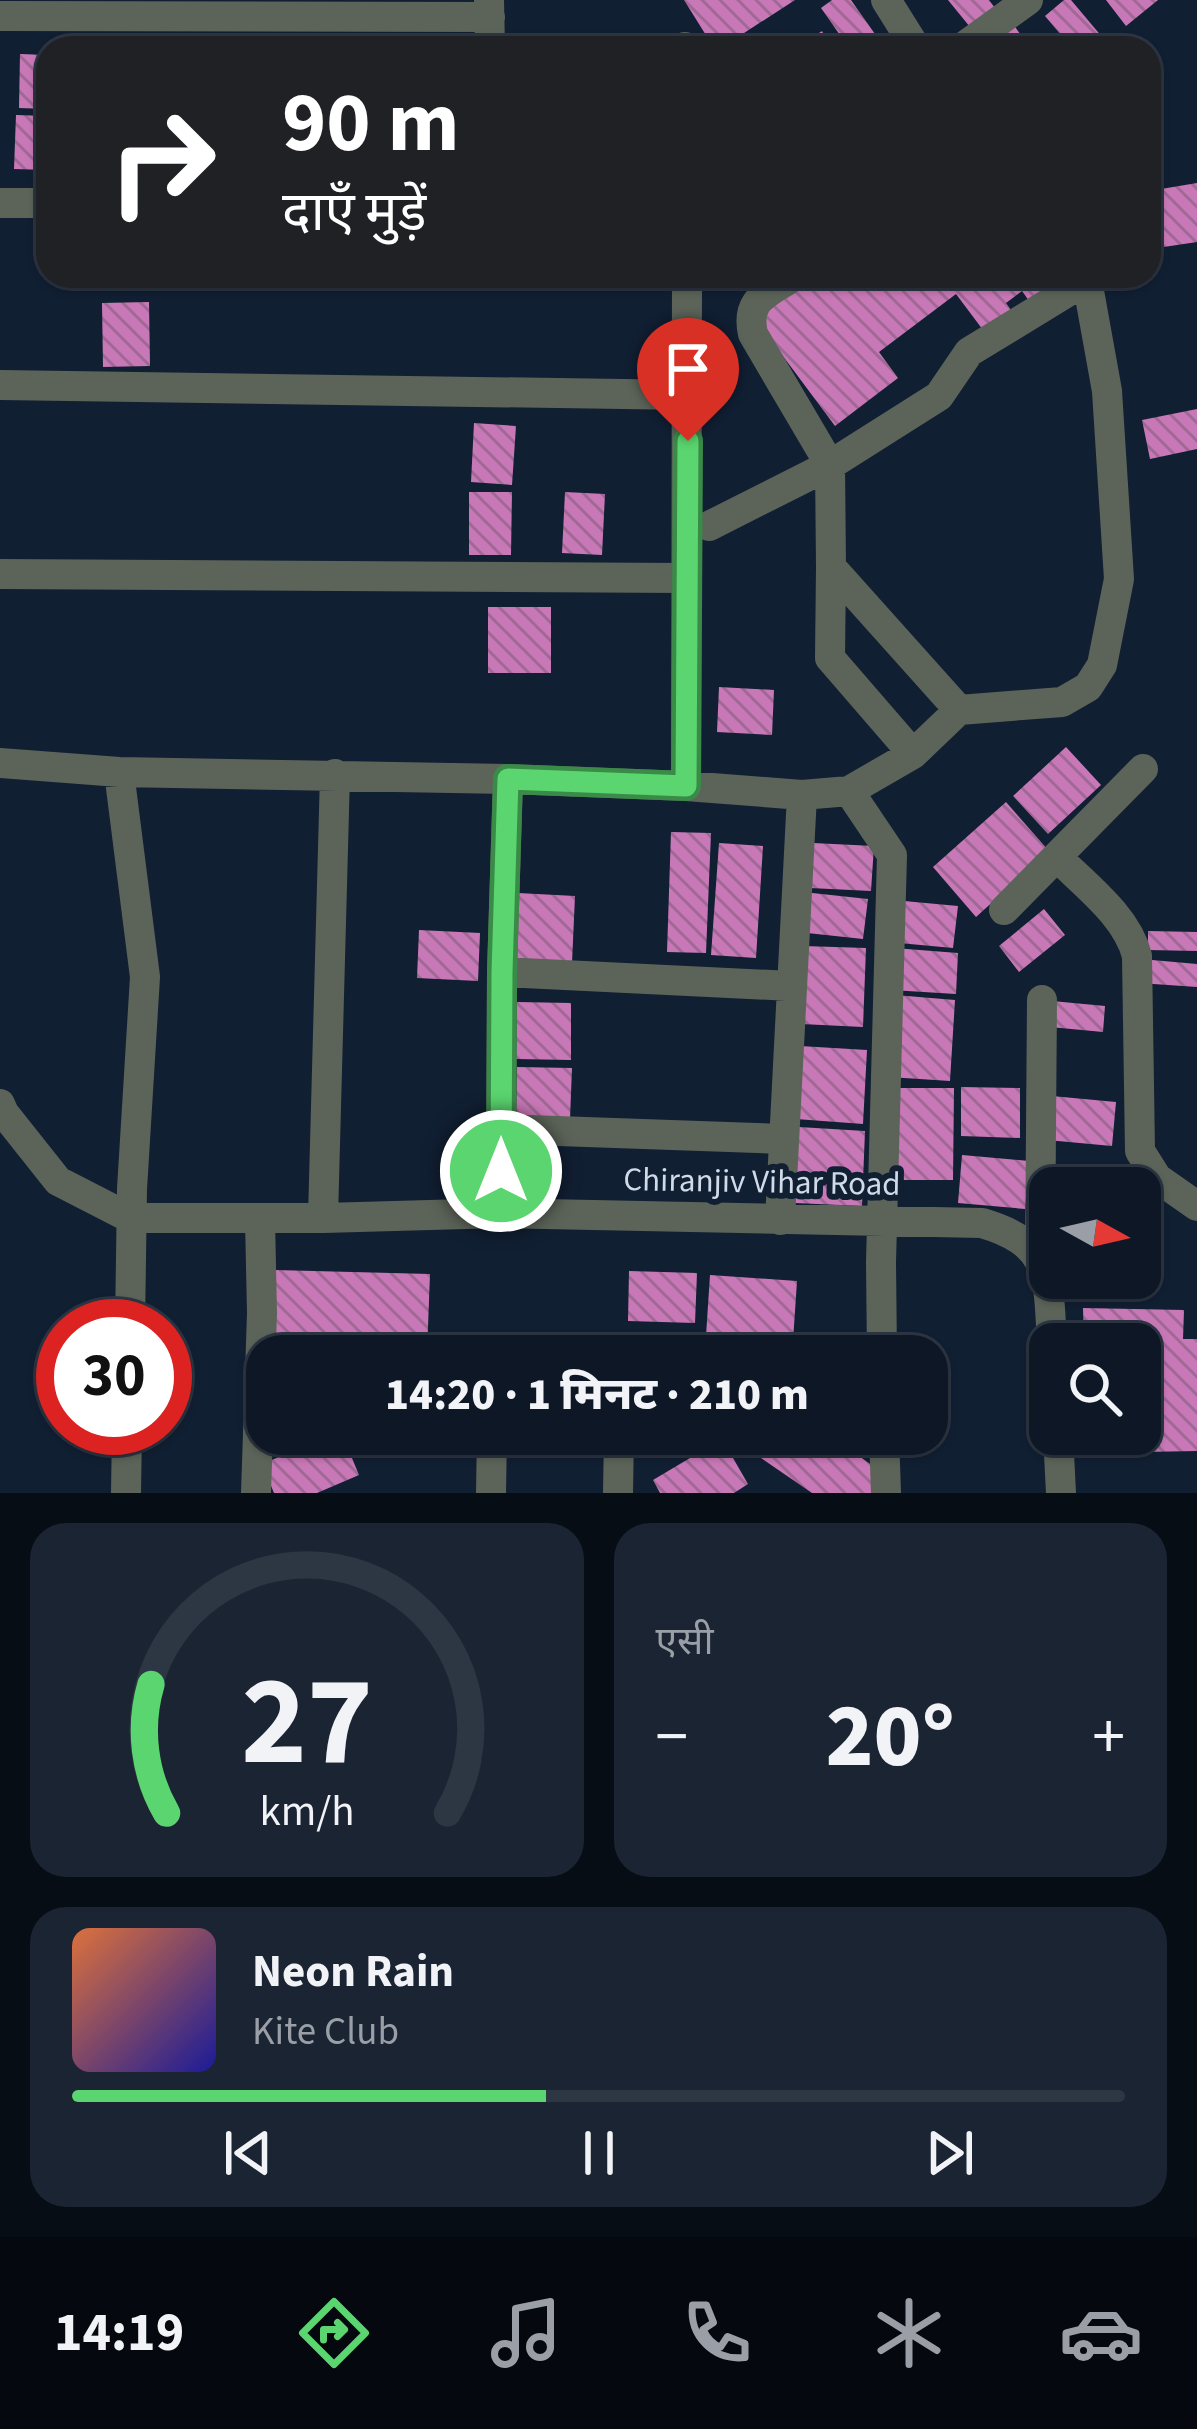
<!DOCTYPE html>
<html lang="hi">
<meta charset="utf-8">
<style>
:root{--surface:#0d1726;--page:#1b2432;--text:#f1f3f6;--muted:#9a9fa7;--line:#2d3643;--accent:#5ad56f}
body{margin:0;font-family:"Source Sans 3","Noto Sans Devanagari",sans-serif;background:var(--page);color:var(--text);height:100vh;display:flex;flex-direction:column;font-size:45px;white-space:nowrap}
*{box-sizing:border-box;margin:0}
p{font-size:39px;color:var(--muted)}
.icon{flex:none;width:66px;height:66px;fill:none;stroke:currentColor;stroke-width:2;stroke-linecap:round;stroke-linejoin:round}
.map{position:relative;height:1493px;overflow:hidden}
.panel{display:flex;flex-direction:column;gap:30px;padding:30px;background:#070d15;flex:1}
.panel>*{flex:none}
.top-card{position:absolute;left:36px;top:36px;width:1125px;height:252px;border-radius:36px;box-shadow:0 3px 9px #0004,0 0 0 3px var(--line);background:#202124;color:#fff;overflow:hidden}
.needle{width:78px;rotate:98deg}
.controls{position:absolute;left:1029px;top:1167px;display:grid;gap:24px}
.controls a{display:grid;place-items:center;width:132px;height:132px;border-radius:24px;background:var(--surface);box-shadow:0 3px 9px #0004,0 0 0 3px var(--line);font-size:60px}
.speed{position:absolute;left:36px;top:1299px;display:flex;gap:24px;font-size:60px;font-weight:700;text-align:center}
.speed>*{display:grid;place-content:center;width:156px;height:156px;border-radius:50%;background:var(--surface);box-shadow:0 3px 9px #0004,0 0 0 3px var(--line);line-height:1}
.speed .limit{border:18px solid #d22;background:#fff;color:#111}
.pin{position:absolute;display:grid;place-items:center;width:102px;height:102px;color:#fff;margin:-123px -51px;border-radius:50% 50% 50% 0;rotate:-45deg;box-shadow:0 0 12px #0007}
.pin .icon{rotate:45deg}
.me{position:absolute;width:132px;margin:-66px;rotate:0deg;stroke-linejoin:round;filter:drop-shadow(0 0 9px #0008)}
.turn{display:flex;align-items:center;gap:42px;height:252px;padding:0 48px;font-size:54px}
.turn .icon{width:156px;height:156px;stroke-width:2.5}
.turn b{display:block;font-size:84px;line-height:102px}
.big{font-size:90px;font-weight:800;line-height:1.1}
.panel .tile{flex:1;display:flex;flex-direction:column;justify-content:center;gap:18px;min-width:0;padding:0 42px;border-radius:36px;background:var(--page)}
.panel .dial{align-items:center;gap:0}
.dial svg{height:312px;overflow:visible;fill:none;stroke:var(--line);stroke-width:7;stroke-linecap:round;text-anchor:middle}
.dial text{fill:var(--text);stroke:none}
.song{display:flex;align-items:center;gap:36px}
.cover{width:144px;height:144px;border-radius:18px;background:linear-gradient(135deg,hsl(20 70% 55%),hsl(240 70% 35%))}
.played{height:12px;border-radius:6px;background:linear-gradient(90deg,var(--accent) 45%,var(--line) 45%)}
.keys{display:flex;justify-content:space-around;direction:ltr}
.heat{display:flex;justify-content:space-between;align-items:center;font-size:66px;direction:ltr}
.panel .tiles{flex:1;display:grid;gap:30px;grid-template-columns:1fr 1fr}
.tile:last-child{grid-column:span 2}
.trip{position:absolute;left:246px;top:1335px;width:702px;height:120px;border-radius:36px;background:var(--surface);box-shadow:0 3px 9px #0004,0 0 0 3px var(--line);font-weight:800;line-height:120px;text-align:center}
.dock{display:flex;height:192px;justify-content:space-around;align-items:center;background:#05090f;color:var(--muted)}
.dock .icon{width:84px;height:84px}
.dock .on{color:var(--accent)}
.dock b{font-size:54px;color:var(--text)}
.map>svg:first-child{display:block}
.building{fill:url(#building-back-hatch)}
.lines{fill:none;stroke-linecap:round;stroke-linejoin:round}
.street{stroke:#5c6459;stroke-width:30}
.route-casing{stroke:#3a8a48;stroke-width:30}
.route{stroke:#5ad56f;stroke-width:21}
.labels{text-anchor:middle;dominant-baseline:central;stroke-width:12;stroke-linejoin:round;paint-order:stroke}
.street-label{font-size:33px;fill:#d0dae8;stroke:#111f33}
</style>
<div class="map">
<svg width="1197" height="1493" viewBox="0 0 1197 1493">
<defs>
<pattern id="building-back-hatch" width="6" height="6" patternUnits="userSpaceOnUse" patternTransform="scale(3)"><rect width="6" height="6" fill="#c978b7"/><path d="M-1 5l2 2M0 0l6 6M5-1l2 2" fill="none" stroke="#9f6895"/></pattern>
</defs>
<rect width="100%" height="100%" fill="#111f33"/>
<path class="building" d="M684,0H795L721,48H714Z
M832,0H851L882,44L875,48H849L821,8Z
M948,0H989L995,8L970,27Z
M1064,0H1071L1108,44L1104,48H1072L1045,16Z
M1106,0H1158L1126,26Z
M1013,24L1030,48H980Z
M822,31L832,48H796Z
M111,41H152V48H111Z
M384,42L425,43V48H384Z
M443,42L472,43V48H443Z
M20,54L48,55V109L19,108Z
M16,115L48,116V170L14,169Z
M1197,183V242L1157,248L1149,191Z
M826,276H1071L1032,305L1022,291L1006,303L1016,317L989,338L956,294L879,352L898,378L835,426L756,320L807,281L811,287Z
M149,302L150,366L103,367L102,303Z
M1197,409V449L1150,459L1142,420Z
M474,423L516,426L512,485L471,482Z
M469,492H512L511,555H469Z
M565,492L605,494L602,555L562,553Z
M488,607H551V673H488Z
M719,687L774,690L772,735L717,732Z
M1066,747L1101,785L1048,834L1013,796Z
M1006,802L1049,851L976,917L933,867Z
M671,832L711,833L706,953L667,952Z
M719,843L763,846L756,958L711,955Z
M813,843L874,846L871,891L810,888Z
M803,892L868,899L863,939L798,932Z
M518,893L575,896L572,963L516,960Z
M904,901L958,906L953,948L899,943Z
M1044,909L1065,935L1019,972L999,946Z
M419,930L480,933L478,981L417,978Z
M1148,931L1197,932V951L1148,950Z
M803,946L866,948L863,1027L801,1024Z
M894,948L958,953L956,994L891,990Z
M1141,959L1197,964V987L1139,983Z
M895,995L955,1000L950,1081L889,1077Z
M1052,1001L1105,1006L1103,1032L1050,1027Z
M517,1002L571,1003V1060L516,1059Z
M800,1046L867,1050L863,1124L796,1119Z
M517,1067L572,1068L570,1119L516,1118Z
M961,1087L1020,1088V1138L961,1136Z
M892,1088H954L953,1180H891Z
M1052,1096L1116,1102L1112,1146L1047,1140Z
M799,1127L865,1131L862,1206L795,1203Z
M962,1155L1029,1161L1025,1209L958,1203Z
M275,1270L430,1274L427,1353L272,1349Z
M629,1271L697,1273L695,1323L628,1321Z
M710,1275L797,1281L792,1356L705,1351Z
M1083,1308L1184,1310L1183,1339H1197V1451L1088,1453V1434H1140V1344H1084Z
M334,1434H342L359,1475L317,1493H274L262,1464Z
M726,1434H829L877,1469V1493H812Z
M722,1439L748,1484L734,1493H660L653,1480Z"/>
<g class="lines">
<path class="street" d="M489,0L490,48
M886,0L916,48
M0,16L490,17
M685,47V48
M962,48L1028,0
M0,203H48
M794,276C768,294 745,298 753,334L830,465L831,567L959,710
M0,385L689,395
M831,567L830,658L913,754
M0,574L685,578
M0,763L119,772L508,779L686,786L802,795L849,791L913,754L959,710L1062,702L1088,687L1102,665L1119,579L1107,391L1087,280L969,352L939,396L830,465L709,526
M119,772L145,977L132,1189L130,1326
M686,786L687,276
M849,791L892,855L881,1262L882,1356
M1057,857C1085,885 1127,916 1137,956L1140,1151L1157,1178L1197,1206
M1004,910L1143,769
M502,972L791,986
M0,1104L4,1113L58,1181L130,1218H323L501,1213L982,1223C1054,1244 1048,1280 1052,1344
M501,1129L784,1139
M501,1213L502,972L508,779
M323,1218L335,774
M780,1220L802,795
M1040,1258L1042,1000
M884,1434L886,1493
M1058,1434L1061,1493
M126,1493L127,1428
M256,1493L262,1313L260,1219
M491,1493L492,1434
M618,1493L619,1434"/>
</g>
<g class="lines">
<g class="route-casing">
<path id="route" d="M501,1171L502,972L508,779L686,786L688,441"/>
</g>
<use href="#route" class="route"/>
</g>
<g class="labels">
<g class="street-label">
<text transform="translate(762 1182) rotate(1)">Chiranjiv Vihar Road</text>
</g>
</g>
</svg>
<div class="controls">
<a><svg class="needle" viewBox="-14 -14 28 28"><path d="M0-13l5 13h-10z" fill="#e53935"/><path d="M0 13l5-13h-10z" fill="#9a9fa7"/></svg></a>
<a><svg class="icon" aria-label="search" viewBox="0 0 24 24"><circle cx="10" cy="10" r="6"/><path d="M15 15l6 6"/></svg></a>
</div>
<div class="speed"><div class="limit">30</div></div>
<div class="pin" style="left:688px;top:441px;background:#d93025"><svg class="icon" aria-label="arrive" viewBox="0 0 24 24"><path d="M6 21V4h12l-3 4 3 4H6"/></svg></div>
<svg class="me" style="left:501px;top:1171px" viewBox="-20 -20 40 40"><circle r="17" fill="#5ad56f" stroke="#fff" stroke-width="3"/><path d="M0-11L8 9 0 5-8 9z" fill="#fff"/></svg>
<div class="trip">14:20 · 1 मिनट · 210 m</div>
<div class="top-card">
<div class="turn"><svg class="icon" aria-label="right" viewBox="0 0 24 24"><path d="M7 20v-9h11M14 6l5 5-5 5"/></svg><div><b>90 m</b>दाएँ मुड़ें</div></div>
</div>
</div>
<section class="panel">
<div class="tiles">
<div class="tile dial"><svg viewBox="0 0 100 80">
<path d="M14 69A42 42 0 1 1 86 69"/>
<path d="M14 69A42 42 0 0 1 10 36" stroke="#5ad56f"/>
<text x="50" y="56" font-size="32" font-weight="700">27</text>
<text x="50" y="72" font-size="11">km/h</text>
</svg></div>
<div class="tile"><p>एसी</p>
<div class="heat"><a>−</a><b class="big">20°</b><a>+</a></div>
</div>
<div class="tile">
<div class="song"><i class="cover"></i><div><b>Neon Rain</b><p>Kite Club</p></div></div>
<div class="played"></div>
<div class="keys"><svg class="icon" aria-label="previous" viewBox="0 0 24 24"><path d="M18 5L8 12l10 7zM5 5v14"/></svg><svg class="icon" aria-label="pause" viewBox="0 0 24 24"><path d="M8 5v14M16 5v14"/></svg><svg class="icon" aria-label="next" viewBox="0 0 24 24"><path d="M6 5l10 7-10 7zM19 5v14"/></svg></div>
</div>
</div>
</section>
<nav class="dock">
<b>14:19</b>
<svg class="icon on" aria-label="directions" viewBox="0 0 24 24"><path d="M12 3l9 9-9 9-9-9zM9 14v-3h6M13 9l2 2-2 2"/></svg>
<svg class="icon" aria-label="music" viewBox="0 0 24 24"><path d="M9 18V5l10-2v13"/><circle cx="6" cy="18" r="3"/><circle cx="16" cy="16" r="3"/></svg>
<svg class="icon" aria-label="phone" viewBox="0 0 24 24"><path d="M5 4h4l2 5-3 2q2 4 5 5l2-3 5 2v4C11 20 4 13 5 4z"/></svg>
<svg class="icon" aria-label="climate" viewBox="0 0 24 24"><path d="M12 3v18M4 7l16 10M4 17L20 7"/></svg>
<svg class="icon" aria-label="car" viewBox="0 0 24 24"><path d="M5 17H2v-5l4-1 3-4h7l3 4 3 1v5h-3M9 17h6M6 11h13"/><circle cx="7" cy="17" r="2"/><circle cx="17" cy="17" r="2"/></svg>
</nav>
